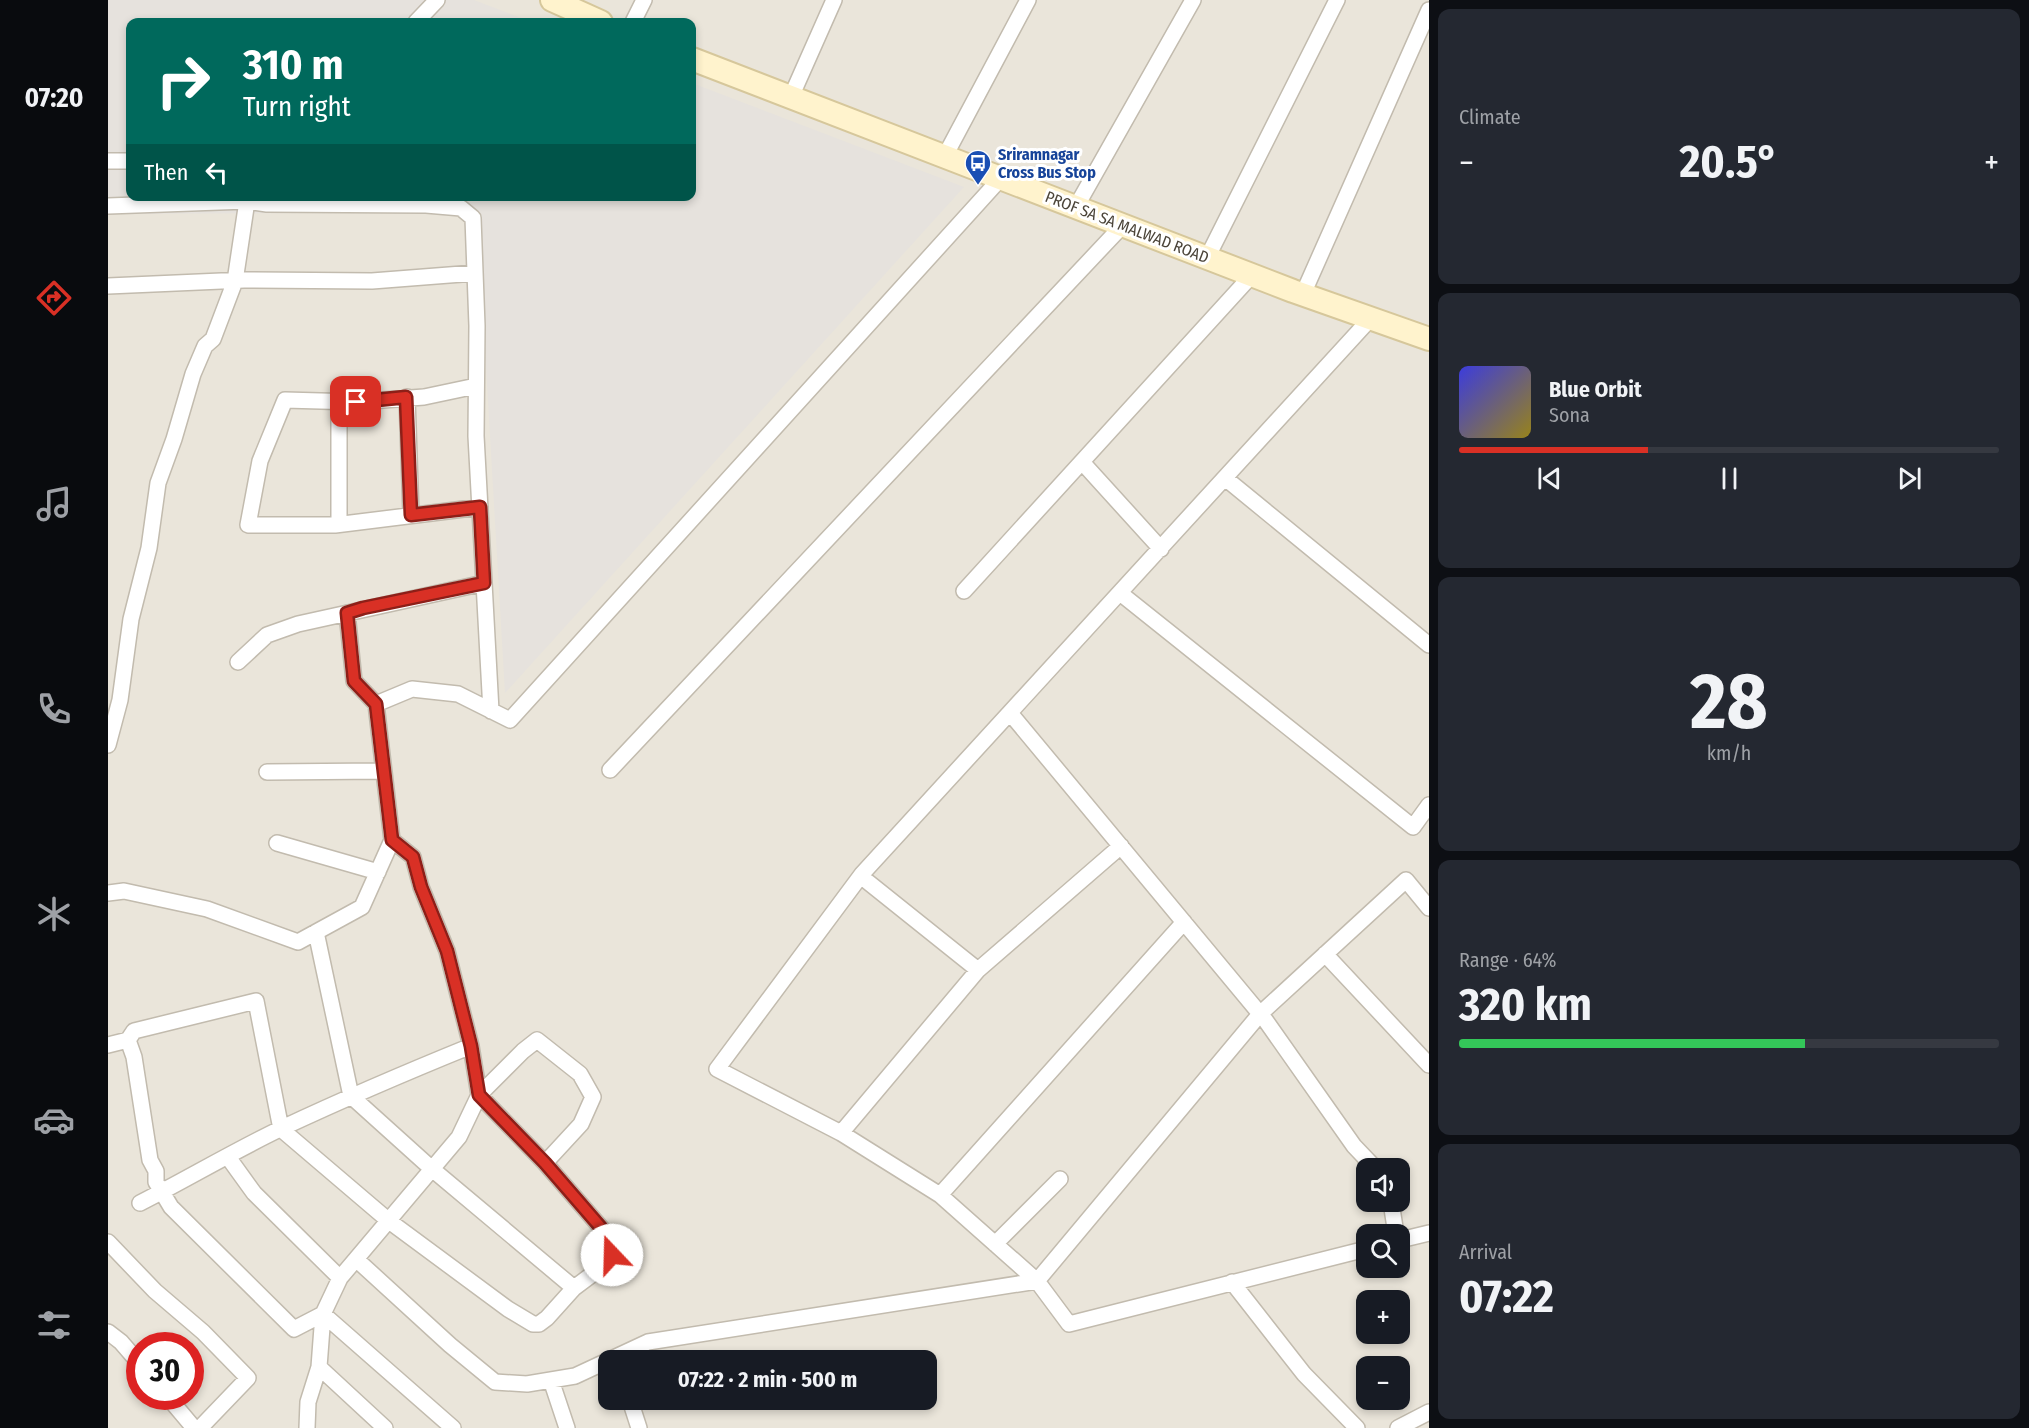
<!DOCTYPE html>
<meta charset="utf-8">
<style>
:root{--surface:#171b24;--page:#242831;--text:#f1f3f6;--muted:#9ea1a6;--line:#363941;--accent:#d93025}
body{margin:0;font-family:"Fira Sans Condensed",sans-serif;background:var(--page);color:var(--text);height:100vh;display:flex;flex-direction:column;font-size:22px;white-space:nowrap}
*{box-sizing:border-box;margin:0}
p{font-size:20px;color:var(--muted)}
.icon{flex:none;width:33px;height:33px;fill:none;stroke:currentColor;stroke-width:2;stroke-linecap:round;stroke-linejoin:round}
.map{position:relative;flex:1;overflow:hidden}
.side{display:flex;flex-direction:column;gap:9px;padding:9px;background:#0d0f14;width:600px}
.side>*{flex:none}
.top-card{position:absolute;left:18px;top:18px;width:570px;height:183px;border-radius:12px;box-shadow:0 3px 9px #0003;background:#00695c;color:#fff;overflow:hidden}
.fabs{position:absolute;left:1248px;top:1158px;display:grid;gap:12px}
.fabs a{display:grid;place-items:center;width:54px;height:54px;border-radius:12px;background:var(--surface);box-shadow:0 3px 9px #0003;font-size:30px}
.speed{position:absolute;left:18px;top:1332px;display:flex;gap:12px;font-size:30px;font-weight:700;text-align:center}
.speed>*{display:grid;place-content:center;width:78px;height:78px;border-radius:50%;background:var(--surface);box-shadow:0 3px 9px #0003;line-height:1}
.speed .limit{border:9px solid #d22;background:#fff;color:#111}
.pin{position:absolute;display:grid;place-items:center;width:51px;height:51px;color:#fff;margin:-26px;border-radius:12px;box-shadow:0 3px 9px #0006}
.me{position:absolute;width:66px;margin:-33px;rotate:339deg;stroke-linejoin:round;filter:drop-shadow(0 0 4px #0008)}
.turn{display:flex;align-items:center;gap:21px;height:126px;padding:0 18px;font-size:27px}
.turn .icon{width:78px;height:78px;stroke-width:2.5}
.turn b{display:block;font-size:42px;line-height:51px}
.then{display:flex;align-items:center;height:57px;padding:0 18px;background:#0003;gap:12px;font-size:22px}
.big{font-size:45px;font-weight:700;line-height:1.1}
.side .tile{flex:1;display:flex;flex-direction:column;justify-content:center;gap:9px;min-width:0;padding:0 21px;border-radius:12px;background:var(--page)}
.side .dial{align-items:center;gap:0}
.dial b{font-size:78px;line-height:1}
.song{display:flex;align-items:center;gap:18px}
.cover{width:72px;height:72px;border-radius:9px;background:linear-gradient(135deg,hsl(240 70% 55%),hsl(50 70% 35%))}
.played{height:6px;border-radius:3px;background:linear-gradient(90deg,var(--accent) 35%,var(--line) 35%)}
.keys{display:flex;justify-content:space-around;direction:ltr}
.heat{display:flex;justify-content:space-between;align-items:center;font-size:33px;direction:ltr}
.charge{height:9px;border-radius:4px;background:linear-gradient(90deg,#34c759 64%,var(--line) 0)}
.trip{position:absolute;left:490px;top:1350px;width:339px;height:60px;border-radius:12px;background:var(--surface);box-shadow:0 3px 9px #0003;font-weight:700;line-height:60px;text-align:center}
main{display:flex;flex:1;min-height:0}
.menu{display:flex;flex-direction:column;width:108px;justify-content:space-around;align-items:center;background:#090b0e;color:var(--muted)}
.menu .icon{width:42px;height:42px}
.menu .selected{color:var(--accent)}
.menu b{font-size:27px;color:var(--text)}
.map>svg:first-child{display:block}
.residential{fill:#eae5da;fill-rule:evenodd}
.industrial{fill:#e6e2dd}
.lines{fill:none;stroke-linecap:round;stroke-linejoin:round}
.street-casing{stroke:#c2bbae;stroke-width:18}
.secondary-casing{stroke:#d6c79b;stroke-width:26}
.street{stroke:#fff;stroke-width:15}
.secondary{stroke:#fff3cd;stroke-width:22}
.route-casing{stroke:#8d1f18;stroke-width:15}
.route{stroke:#d93025;stroke-width:10}
.labels{text-anchor:middle;dominant-baseline:central;stroke-width:6;stroke-linejoin:round;paint-order:stroke}
.transit-label{font-size:16px;font-weight:bold;fill:#164399;stroke:#fff;text-anchor:start}
.street-label{font-size:16px;fill:#4b4439;stroke:#fff}
</style>
<main>
<nav class="menu">
<b>07:20</b>
<svg class="icon selected" aria-label="directions" viewBox="0 0 24 24"><path d="M12 3l9 9-9 9-9-9zM9 14v-3h6M13 9l2 2-2 2"/></svg>
<svg class="icon" aria-label="music" viewBox="0 0 24 24"><path d="M9 18V5l10-2v13"/><circle cx="6" cy="18" r="3"/><circle cx="16" cy="16" r="3"/></svg>
<svg class="icon" aria-label="phone" viewBox="0 0 24 24"><path d="M5 4h4l2 5-3 2q2 4 5 5l2-3 5 2v4C11 20 4 13 5 4z"/></svg>
<svg class="icon" aria-label="climate" viewBox="0 0 24 24"><path d="M12 3v18M4 7l16 10M4 17L20 7"/></svg>
<svg class="icon" aria-label="car" viewBox="0 0 24 24"><path d="M5 17H2v-5l4-1 3-4h7l3 4 3 1v5h-3M9 17h6M6 11h13"/><circle cx="7" cy="17" r="2"/><circle cx="17" cy="17" r="2"/></svg>
<svg class="icon" aria-label="filters" viewBox="0 0 24 24"><path d="M4 7h16M4 17h16"/><circle cx="9" cy="7" r="2"/><circle cx="15" cy="17" r="2"/></svg>
</nav>
<div class="map">
<svg width="1321" height="1428" viewBox="0 0 1321 1428">
<rect width="100%" height="100%" fill="#f6f3ec"/>
<path class="residential" d="M0,0H1321V1428H0ZM22,22H584V196H22ZM1258,1168H1292V1202H1258ZM1258,1234H1292V1268H1258ZM1258,1300H1292V1334H1258ZM32,1346H82V1396H32ZM501,1360H819V1400H501ZM1258,1366H1292V1400H1258Z"/>
<path class="industrial" d="M0,0H366L424,22H22V196H584V83L856,187L397,693L369,212L0,214Z"/>
<g class="lines">
<g class="street-casing">
<path id="street" d="M308,22L329,0
M525,22L536,0
M683,97L726,0
M837,156L920,0
M0,161H22
M0,206L139,201L159,204L318,205L353,208L365,218L369,326L368,436L383,711
M968,207L1085,0
M1099,258L1229,0
M0,286L136,280L264,281L367,273
M1195,294L1321,10
M368,386L316,397L248,402L177,400L152,461L140,525H227L372,507
M299,397L303,515
M231,402V524
M974,462L1053,549
M1117,478L1321,645
M856,591L1144,275
M1012,593L1305,827L1321,805
M239,613L246,681L268,704
M130,662L159,635L190,624L376,583
M902,713L1158,1021L1246,1146L1267,1168
M0,745L12,700L23,619L41,548L50,483L66,439L85,374L97,346L105,339L127,281L139,201
M502,770L1015,225
M159,772L274,771
M169,843L270,872
M760,882L870,970
M0,893L16,891L99,909L190,942L254,907L284,840L268,704L304,689L350,694L402,720L893,178
M208,932L243,1096L324,1169L466,1288
M1217,954L1321,1065
M20,1040L26,1057L42,1160L48,1171V1182L63,1207L186,1329L215,1314L345,1428
M0,1045L20,1040L26,1031L148,1001L173,1129L281,1221L400,1309L425,1324H431L439,1318L466,1288L498,1264L504,1255L505,1246L495,1230L437,1163L371,1095L415,1051L429,1040L472,1074L485,1097L473,1124L437,1163
M733,1133L870,970L1013,846
M120,1157L146,1193L232,1278
M832,1195L1076,922
M1283,1202L1288,1234
M32,1203C79,1179 126,1151 174,1128C236,1099 299,1072 363,1046
M1292,1240L1321,1233
M0,1242L47,1291L95,1332L140,1378L92,1428
M887,1244L952,1179
M1258,1249L961,1324L929,1281L832,1195L733,1133L609,1069L754,874L1263,318
M249,1260L342,1345L387,1382L419,1384L467,1376L540,1342L929,1281L1152,1014L1298,880L1321,908
M1124,1282L1196,1374L1249,1428
M0,1332L13,1342L32,1364
M211,1367L277,1428
M443,1380L459,1428
M59,1396L86,1428
M522,1400L531,1428
M199,1428L200,1402L211,1367L215,1314L232,1278L351,1137L371,1095L363,1046L339,951L313,887L305,857L284,840
M1290,1428L1321,1412"/>
</g>
<g class="secondary-casing">
<path id="secondary" d="M444,0L493,22
M584,59L1185,291L1321,339"/>
</g>
<use href="#street" class="street"/>
<use href="#secondary" class="secondary"/>
</g>
<g class="lines">
<g class="route-casing">
<path id="route" d="M248,402L298,397L303,515L372,507L376,583L255,608L239,613L246,681L268,704L284,840L305,857L313,887L339,951L363,1046L371,1095L437,1163L495,1230L505,1246L504,1255"/>
</g>
<use href="#route" class="route"/>
</g>
<defs>
<g id="bus-pin" transform="scale(1.35)"><path d="M0 17L-7.5 6A9.5 9.5 0 1 1 7.5 6Z" fill="#1a4fb4" stroke="#fff"/><path d="M-5-6H5V4H4V6H2V4H-2V6H-4V4H-5ZM-3.5-4V0h7V-4ZM-3.5 1.2v1.5H-2V1.2ZM2 1.2v1.5H3.5V1.2Z" fill="#fff"/></g>
</defs>
<g fill-rule="evenodd">
<use href="#bus-pin" x="870" y="163"/>
</g>
<g class="labels">
<g class="transit-label">
<text x="890" y="154">Sriramnagar<tspan x="890" dy="18">Cross Bus Stop</tspan></text>
</g>
<g class="street-label">
<text transform="translate(1019 227) rotate(21)">PROF SA SA MALWAD ROAD</text>
</g>
</g>
</svg>
<div class="fabs">
<a><svg class="icon" aria-label="sound" viewBox="0 0 24 24"><path d="M4 9h4l5-4v14l-5-4H4zM17 9q2 3 0 6"/></svg></a>
<a><svg class="icon" aria-label="search" viewBox="0 0 24 24"><circle cx="10" cy="10" r="6"/><path d="M15 15l6 6"/></svg></a>
<a>+</a>
<a>−</a>
</div>
<div class="speed"><div class="limit">30</div></div>
<div class="pin" style="left:248px;top:402px;background:#d93025"><svg class="icon" aria-label="arrive" viewBox="0 0 24 24"><path d="M6 21V4h12l-3 4 3 4H6"/></svg></div>
<svg class="me" style="left:504px;top:1255px" viewBox="-20 -20 40 40"><circle r="19" fill="#fff"/><path d="M0-13L10 11 0 6-10 11z" fill="#d93025"/></svg>
<div class="trip">07:22 · 2 min · 500 m</div>
<div class="top-card">
<div class="turn"><svg class="icon" aria-label="right" viewBox="0 0 24 24"><path d="M7 20v-9h11M14 6l5 5-5 5"/></svg><div><b>310 m</b>Turn right</div></div>
<div class="then">Then<svg class="icon" aria-label="left" viewBox="0 0 24 24"><path d="M17 20v-9H6M10 6l-5 5 5 5"/></svg></div>
</div>
</div>
<section class="side">
<div class="tile"><p>Climate</p>
<div class="heat"><a>−</a><b class="big">20.5°</b><a>+</a></div>
</div>
<div class="tile">
<div class="song"><i class="cover"></i><div><b>Blue Orbit</b><p>Sona</p></div></div>
<div class="played"></div>
<div class="keys"><svg class="icon" aria-label="previous" viewBox="0 0 24 24"><path d="M18 5L8 12l10 7zM5 5v14"/></svg><svg class="icon" aria-label="pause" viewBox="0 0 24 24"><path d="M8 5v14M16 5v14"/></svg><svg class="icon" aria-label="next" viewBox="0 0 24 24"><path d="M6 5l10 7-10 7zM19 5v14"/></svg></div>
</div>
<div class="tile dial"><b>28</b><p>km/h</p></div>
<div class="tile"><p>Range · 64%</p><b class="big">320 km</b><div class="charge"></div></div>
<div class="tile"><p>Arrival</p><b class="big">07:22</b></div>
</section>
</main>
